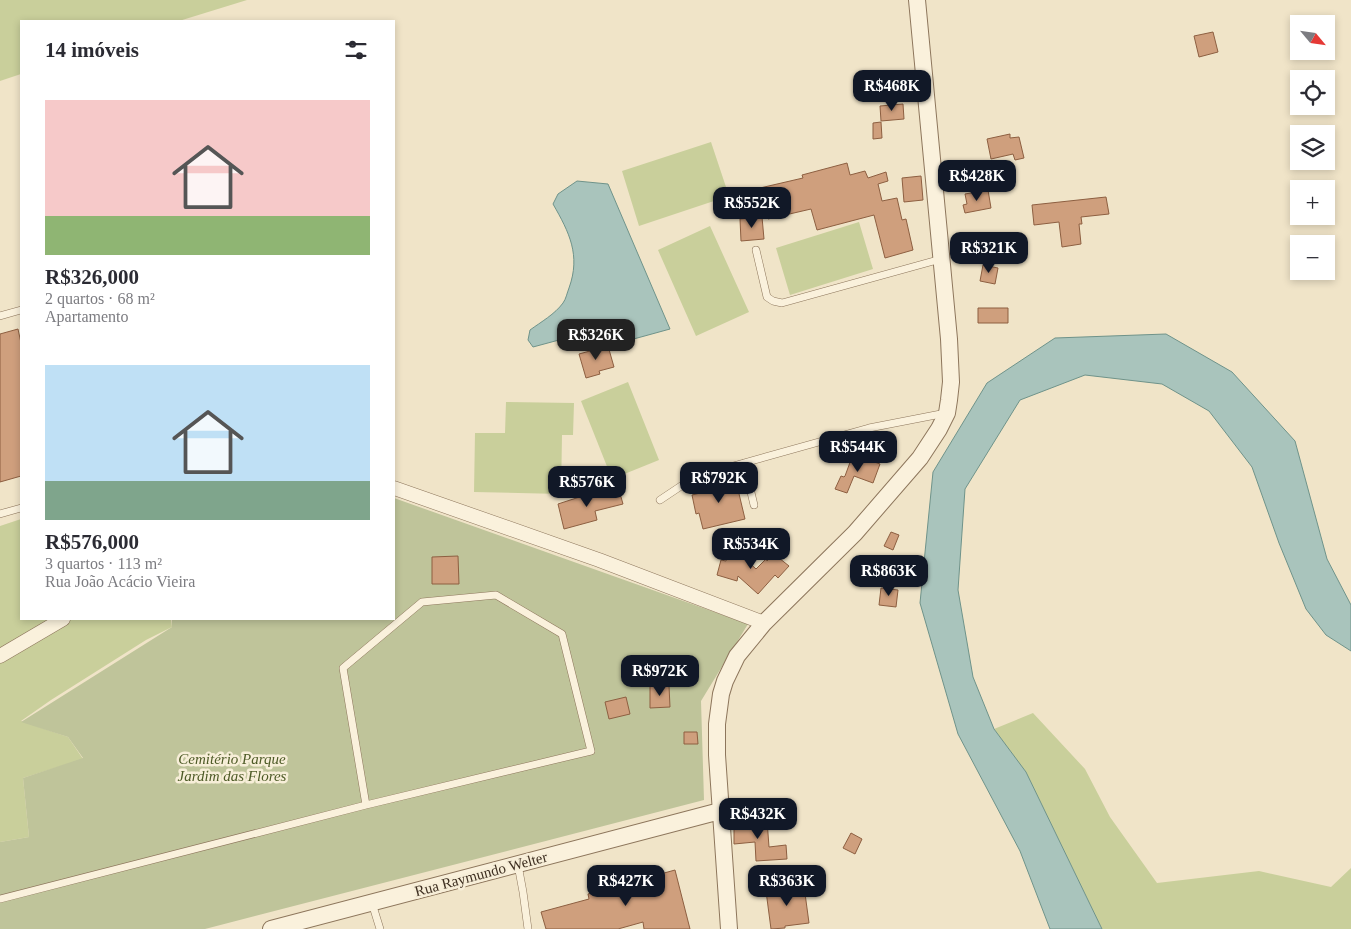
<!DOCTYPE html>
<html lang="pt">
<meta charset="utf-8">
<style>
body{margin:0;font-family:"Times New Roman",serif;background:#f2f2f3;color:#2b2b33;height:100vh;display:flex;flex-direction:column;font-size:19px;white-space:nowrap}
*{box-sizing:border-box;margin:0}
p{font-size:16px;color:#7c7c81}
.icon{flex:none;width:28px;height:28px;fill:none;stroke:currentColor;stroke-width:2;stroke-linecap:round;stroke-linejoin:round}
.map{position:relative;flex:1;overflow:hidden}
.sheet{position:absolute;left:20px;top:20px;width:375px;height:600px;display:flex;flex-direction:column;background:#fff;border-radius:0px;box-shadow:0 2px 8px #0003}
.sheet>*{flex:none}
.needle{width:32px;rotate:119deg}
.controls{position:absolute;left:1290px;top:15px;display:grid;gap:10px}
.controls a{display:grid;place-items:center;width:45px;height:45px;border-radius:0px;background:#fff;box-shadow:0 2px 8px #0003;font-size:25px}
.price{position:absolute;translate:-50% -42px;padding:0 11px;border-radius:10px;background:#111827;color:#fff;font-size:16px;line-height:32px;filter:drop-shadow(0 1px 2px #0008)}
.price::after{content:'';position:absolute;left:50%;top:30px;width:15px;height:11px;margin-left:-8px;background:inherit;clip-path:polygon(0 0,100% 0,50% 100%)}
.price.current{background:#222;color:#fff}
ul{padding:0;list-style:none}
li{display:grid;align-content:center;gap:10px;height:265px;padding:0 25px}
li span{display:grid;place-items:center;height:155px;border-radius:0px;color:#555}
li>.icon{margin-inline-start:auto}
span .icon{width:90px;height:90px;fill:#fffc;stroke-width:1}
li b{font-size:21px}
h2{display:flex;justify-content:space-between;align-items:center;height:60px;padding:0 25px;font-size:21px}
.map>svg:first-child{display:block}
.green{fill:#c9cf9b}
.cemetery{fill:#bfc49a}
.water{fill:#a9c4bc;stroke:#6f938a}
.building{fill:#cf9f7d;stroke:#8d5f41}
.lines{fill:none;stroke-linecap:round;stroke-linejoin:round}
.service-casing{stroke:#8d765c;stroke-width:8}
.minor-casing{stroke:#8d765c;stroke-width:15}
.tertiary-casing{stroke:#8d765c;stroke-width:18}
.service{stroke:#faf1dc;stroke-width:7}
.minor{stroke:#faf1dc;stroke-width:14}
.tertiary{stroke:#faf1dc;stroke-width:16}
.labels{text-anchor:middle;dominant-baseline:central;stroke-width:5;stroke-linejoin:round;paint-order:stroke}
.park-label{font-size:15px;font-style:italic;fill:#4d5a26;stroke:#f7eed8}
.street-label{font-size:15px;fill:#3d2e20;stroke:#f7eed8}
</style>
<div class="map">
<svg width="1351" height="929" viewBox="0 0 1351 929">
<rect width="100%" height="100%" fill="#f0e4c8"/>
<path class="green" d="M0,0H247L179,21H21V74L0,81Z
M711,142L729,196L639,226L622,171Z
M859,222L873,269L790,295L776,248Z
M710,226L749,312L696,336L658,250Z
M628,382L659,460L612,479L581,401Z
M506,402L574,403L573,435H562L561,494L474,492L475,433H505Z
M21,519V619H171L172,627L146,640L51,700L21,721L68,737L83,759L23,778L29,837L0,842V526Z
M1033,713L1085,769L1110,817L1157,883L1259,871L1331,887L1351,868V929H1102L1026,773L994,729Z"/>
<path class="cemetery" d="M394,498L748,624L701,701L704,800L205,929H0V842L29,837L23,778L83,758L68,737L21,722L172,627V619H394Z"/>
<path class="water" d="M577,181L608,184L670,329L630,340L622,326L596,330L533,347L528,340L530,330C541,322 555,314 563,303C566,299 567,293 569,288C581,255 569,232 553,204L558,194Z
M1166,334L1232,372L1295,441L1327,559L1351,605V651L1326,635L1306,609L1279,543L1252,467L1209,411L1162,384L1085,375L1020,400L965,489L958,590L973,677L994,729L1026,772L1102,929H1050L1020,851L958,734L920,603L933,472L987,383L1055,338Z"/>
<path class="building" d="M1213,32L1218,52L1199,57L1194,36Z
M903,104L904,119L881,121L880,106Z
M881,122L882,138L873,139V123Z
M1010,134V138L1019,137L1024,158L1015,160L1013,154L991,159L987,139Z
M847,163L850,175L865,171L868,178L886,172L888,181L878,184L882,201L897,198L902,220L906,219L913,250L885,258L874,215L817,230L811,209L768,219L760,188L803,178L802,175Z
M921,176L923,200L904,202L902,178Z
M988,190L991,208L965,213L963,205L967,204L965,194Z
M1106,197L1109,214L1081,217L1082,224H1079L1081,244L1062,247L1059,222L1034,225L1032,205Z
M762,217L764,239L741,241L740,219Z
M983,265L998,268L995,284L980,281Z
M978,308H1008V323H978Z
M18,329L21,343V476L0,482V334Z
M608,346L614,367L599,371L600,374L586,378L579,354Z
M852,457L859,460L861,457L880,464L873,483L854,476L847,493L835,489L841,476L844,477L845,476Z
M735,477L745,519L703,529L699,513L696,514L692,495L712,490L711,483Z
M619,490L623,504L595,511L597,520L564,529L558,504L598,491L599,496Z
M891,532L899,535L893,550L884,546Z
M729,550L743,553L742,555H744V558L756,569L766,559L767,561L774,554L789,566L778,578L775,575L758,594L738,576L737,581L717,575L721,560L726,561Z
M458,556L459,584H432V557Z
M881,588L898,590L896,607L879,605Z
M650,686H669L670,707L650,708Z
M626,697L630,714L609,719L605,702Z
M684,732H697L698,744H684Z
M756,820V821L767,820L769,847L786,845L787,859L756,861L755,842L734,844V822Z
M851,833L862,839L855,854L843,848Z
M675,870L690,929H644L643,922L618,929H546L541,912L589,899L588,894Z
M804,886L809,923L785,926V928L771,929L766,891Z"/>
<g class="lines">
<defs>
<path id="service" d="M756,250L767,297L773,301L782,303L941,259
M0,316L21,310
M744,463L754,505
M660,500L687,482L719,470L869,428L946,413
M0,514L21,508
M518,865L523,892L528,929
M0,899L366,805L591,751L562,634L496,595L422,602L343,668L366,805
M372,903L380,929"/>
<path id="minor" d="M394,488L599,560L764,623
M0,656L63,619"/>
<path id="tertiary" d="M271,929L720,811
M729,929L717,755V724L721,694L725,681L737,656L764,623L855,533L920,458L939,429L947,413L949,400L951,382L949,339L917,0"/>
</defs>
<use href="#service" class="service-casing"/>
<use href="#minor" class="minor-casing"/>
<use href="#tertiary" class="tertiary-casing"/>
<use href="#service" class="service"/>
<use href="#minor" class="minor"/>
<use href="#tertiary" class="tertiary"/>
</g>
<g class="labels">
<g class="park-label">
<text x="232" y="759">Cemitério Parque<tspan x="232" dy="17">Jardim das Flores</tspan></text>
</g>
<g class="street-label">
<text transform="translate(481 874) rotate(-15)">Rua Raymundo Welter</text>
</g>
</g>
</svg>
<div class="controls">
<a><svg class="needle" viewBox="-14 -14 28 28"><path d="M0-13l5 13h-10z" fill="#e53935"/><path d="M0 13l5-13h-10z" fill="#7c7c81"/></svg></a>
<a><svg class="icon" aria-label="locate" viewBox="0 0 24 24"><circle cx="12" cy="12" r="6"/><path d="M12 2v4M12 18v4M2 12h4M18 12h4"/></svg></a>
<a><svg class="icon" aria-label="layers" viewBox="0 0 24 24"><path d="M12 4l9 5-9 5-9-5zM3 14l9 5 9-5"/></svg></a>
<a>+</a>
<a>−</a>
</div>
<b class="price" style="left:892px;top:112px">R$468K</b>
<b class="price" style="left:977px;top:202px">R$428K</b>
<b class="price" style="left:752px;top:229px">R$552K</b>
<b class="price" style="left:989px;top:274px">R$321K</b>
<b class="price current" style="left:596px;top:361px">R$326K</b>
<b class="price" style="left:858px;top:473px">R$544K</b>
<b class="price" style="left:719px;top:504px">R$792K</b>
<b class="price" style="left:587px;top:508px">R$576K</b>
<b class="price" style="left:751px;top:570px">R$534K</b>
<b class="price" style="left:889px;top:597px">R$863K</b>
<b class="price" style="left:660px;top:697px">R$972K</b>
<b class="price" style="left:758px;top:840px">R$432K</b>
<b class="price" style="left:626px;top:907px">R$427K</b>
<b class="price" style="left:787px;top:907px">R$363K</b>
<section class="sheet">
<h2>14 imóveis<svg class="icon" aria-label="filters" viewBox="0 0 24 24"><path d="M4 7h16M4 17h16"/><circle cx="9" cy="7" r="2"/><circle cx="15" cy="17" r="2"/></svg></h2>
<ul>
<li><span style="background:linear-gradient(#f6c9c9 75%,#8fb573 0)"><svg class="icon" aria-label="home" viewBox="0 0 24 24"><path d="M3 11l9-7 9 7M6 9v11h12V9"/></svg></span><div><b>R$326,000</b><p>2 quartos · 68 m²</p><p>Apartamento</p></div></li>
<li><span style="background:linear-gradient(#bfe0f5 75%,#7fa58c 0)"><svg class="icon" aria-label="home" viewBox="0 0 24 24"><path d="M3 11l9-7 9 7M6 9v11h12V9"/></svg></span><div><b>R$576,000</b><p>3 quartos · 113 m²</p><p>Rua João Acácio Vieira</p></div></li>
</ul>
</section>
</div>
